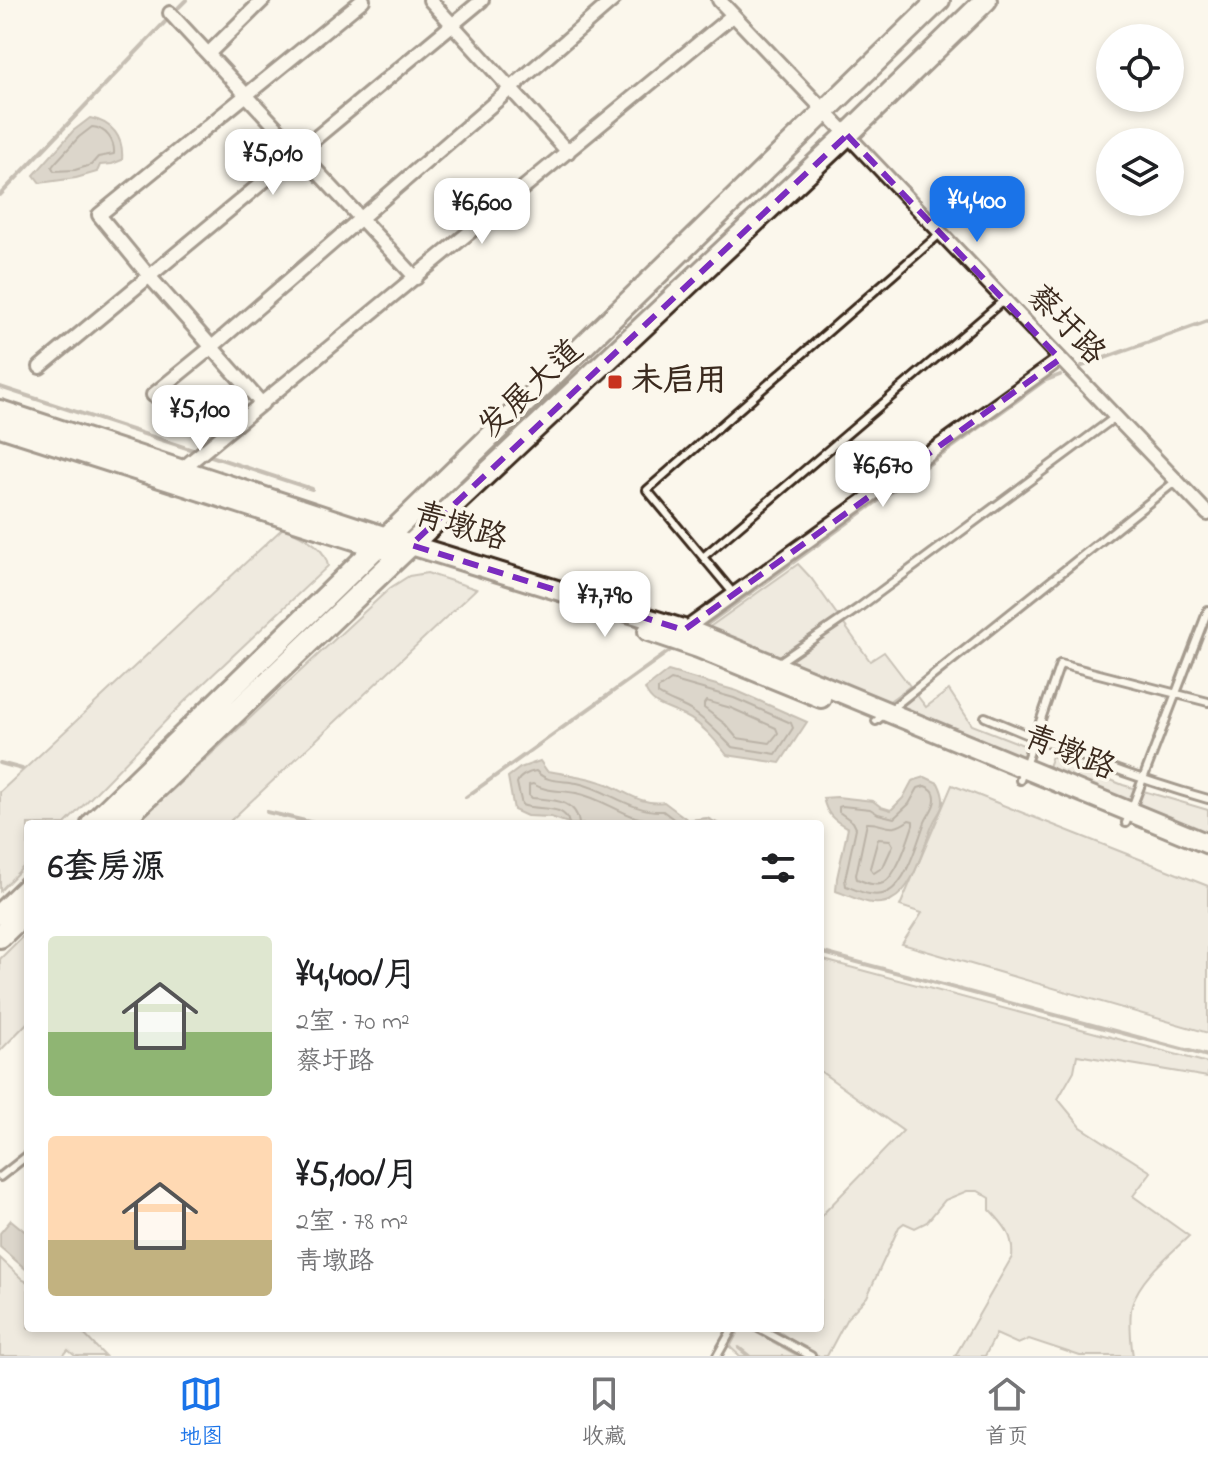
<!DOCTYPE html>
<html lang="zh">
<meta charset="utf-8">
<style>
body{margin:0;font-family:"Indie Flower","LXGW WenKai TC",sans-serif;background:#f6f6f6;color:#202124;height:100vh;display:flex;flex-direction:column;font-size:30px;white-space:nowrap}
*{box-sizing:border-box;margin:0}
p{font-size:26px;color:#757577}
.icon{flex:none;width:44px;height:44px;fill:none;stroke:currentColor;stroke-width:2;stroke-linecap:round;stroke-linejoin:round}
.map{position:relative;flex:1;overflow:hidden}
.panel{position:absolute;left:24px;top:820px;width:800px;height:512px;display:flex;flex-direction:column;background:#fff;border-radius:8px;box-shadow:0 4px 12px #0003}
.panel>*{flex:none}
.controls{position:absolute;left:1096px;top:24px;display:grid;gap:16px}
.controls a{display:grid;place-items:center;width:88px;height:88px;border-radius:50%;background:#fff;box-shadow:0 4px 12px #0003;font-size:40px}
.price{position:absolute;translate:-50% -68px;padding:0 18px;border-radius:16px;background:#fff;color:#222;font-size:26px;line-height:52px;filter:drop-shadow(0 2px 4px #0008)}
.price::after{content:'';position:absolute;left:50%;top:48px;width:24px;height:18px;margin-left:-12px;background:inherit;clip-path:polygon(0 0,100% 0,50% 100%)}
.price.current{background:#1a73e8;color:#fff}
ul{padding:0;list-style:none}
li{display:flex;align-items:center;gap:24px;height:200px;padding:0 24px}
li span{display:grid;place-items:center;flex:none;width:224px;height:160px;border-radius:8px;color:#555}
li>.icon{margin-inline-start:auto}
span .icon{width:96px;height:96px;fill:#fffc;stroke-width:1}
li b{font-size:34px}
h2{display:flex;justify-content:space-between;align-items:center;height:96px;padding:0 24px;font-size:34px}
.menu{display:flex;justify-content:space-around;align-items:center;height:112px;border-top:2px solid #e0e0e0;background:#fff;font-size:22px;color:#757577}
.menu a{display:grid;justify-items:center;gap:4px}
.menu .current{color:#1a73e8}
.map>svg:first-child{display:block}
.green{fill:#dfd9ce;stroke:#8d8276;stroke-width:2}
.water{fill:#b6aea2;stroke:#85796d;stroke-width:2}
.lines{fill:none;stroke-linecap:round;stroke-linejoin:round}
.shore{stroke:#6c5f53;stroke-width:2}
.stream{stroke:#85796d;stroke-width:4}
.lane-casing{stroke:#3b2a1e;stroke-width:12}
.street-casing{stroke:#3b2a1e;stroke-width:18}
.secondary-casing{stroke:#3b2a1e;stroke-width:24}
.primary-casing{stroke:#3b2a1e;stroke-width:26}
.lane{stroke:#fbf7ec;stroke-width:6}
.street{stroke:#fbf7ec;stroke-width:12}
.secondary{stroke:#fbf7ec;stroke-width:18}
.primary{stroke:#fbf7ec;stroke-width:20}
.marked{fill:none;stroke:#7b2cbf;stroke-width:6;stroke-dasharray:16 10;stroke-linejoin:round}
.poi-dot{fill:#c8321e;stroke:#fbf7ec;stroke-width:3}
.labels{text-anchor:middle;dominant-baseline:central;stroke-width:7;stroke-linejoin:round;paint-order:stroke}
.street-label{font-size:32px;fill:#3b2a1e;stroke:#fbf7ec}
.poi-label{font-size:32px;font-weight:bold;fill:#3b2a1e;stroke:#fbf7ec;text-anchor:start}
</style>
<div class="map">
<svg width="1208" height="1356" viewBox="0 0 1208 1356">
<rect width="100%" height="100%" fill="#fbf7ec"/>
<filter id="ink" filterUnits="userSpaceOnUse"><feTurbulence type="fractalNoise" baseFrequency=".0125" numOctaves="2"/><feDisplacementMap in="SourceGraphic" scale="16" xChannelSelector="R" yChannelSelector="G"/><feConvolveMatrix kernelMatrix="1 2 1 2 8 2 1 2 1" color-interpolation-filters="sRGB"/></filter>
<g filter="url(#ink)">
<path class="green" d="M284,527C302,537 324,544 328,566L185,701L65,824H28V862L0,891V792Z
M798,564L811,578L870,661L884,652L910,686L884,705L704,631Z
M427,573L476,589L227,824H136L390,588L409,576Z
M949,690L972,725L1026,746L1021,761L895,709L916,694L926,707Z
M1052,756L1123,785L1208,810V835L1046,772Z
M952,785L1208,886V1033L902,944L922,913L900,906Z
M28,931V1022L0,1051V959Z
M820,959L1208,1063V1077L1077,1055L1074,1071L1058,1099L1081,1127L1151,1172L1133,1196L1189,1236C1170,1254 1139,1279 1132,1305C1129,1316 1131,1344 1133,1356H1080L1029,1339L1018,1344L996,1334L985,1356H955L1012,1257C1014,1235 1004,1225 990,1210V1198L978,1191H967L945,1200L927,1222L915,1228L904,1223L899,1227L867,1297L847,1318L827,1356H817L773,1328H820V1217L903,1131L820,1071Z
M0,1258L23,1280L28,1282V1328H78L105,1356H75L68,1350L63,1356H0Z
M740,1328H748L798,1356H740L730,1347Z"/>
<path class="water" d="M90,118C112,122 124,137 122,160L112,164L100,165L97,172L76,178L40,183L34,175L73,131Z
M668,671L737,691L807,722L780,763L727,755C715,740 702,724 685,716C669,708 652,707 645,689Z
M540,761L547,771C566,774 585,776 604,783C624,790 641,806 664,802L688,820L707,818L719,824H571L551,817L527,816L514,810L508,777L520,768Z
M925,777L938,783C942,791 945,799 942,807C940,813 935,818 933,824C923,846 915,889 891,900C873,909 853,897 836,891L837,878L848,828C833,820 827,815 823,798L837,797L873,801L881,807L891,810L903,798L912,781Z
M11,1220L28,1234V1271L0,1247V1233Z"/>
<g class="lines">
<path class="shore" d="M92,127C106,128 115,141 114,154L98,157L91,165L75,170L54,171L52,167L55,163L79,137Z
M671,680L734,698L791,723L793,728L776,754L732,747C719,734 708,722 693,712C682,704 669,702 658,694V689Z
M706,701L731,708L776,728L778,733L770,743L737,738L725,724L704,708V704Z
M925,786C932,789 935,791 935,799C935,808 928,814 925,822C917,842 908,881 888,892C874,899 859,891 846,886L845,879L856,828L853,822L839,812V807L842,806L870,809L878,814L894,818L909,804L918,788Z
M909,820L913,821V825C908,840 897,876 883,883C874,887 865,882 857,879L856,875L867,823C885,822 889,835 909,820Z
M569,824C566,803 537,811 522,805L517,783C519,776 529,772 536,771C547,783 562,780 577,783C607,789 632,813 663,811L680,824
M579,824C577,799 551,800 532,798L529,795V785L533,784C546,792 561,790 576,793C597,797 615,810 635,817C645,820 657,819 665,824
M878,839L890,840L893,845L883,867L874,873L870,868Z"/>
<path class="stream" d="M179,7L186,0
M0,195L165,22
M1082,366L1208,321
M0,387L312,489
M702,628L1044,381L1060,375
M0,763L22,769
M466,797L675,647
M267,812L318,824
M820,952L1208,1056
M739,1348L749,1356"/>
<defs>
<path id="lane" d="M703,557L1004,300
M733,593L647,490L941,233
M778,663L857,609L1114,418
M985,717C1058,748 1132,778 1208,799
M876,721L1176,481
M1020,780L1060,664L1208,702
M1126,823L1208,610
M0,1177L28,1155
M759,1328L811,1356
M717,1356L733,1328"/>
<path id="street" d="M430,0L568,152
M719,0L1208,514
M170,13L416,278
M208,54L263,0
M40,367L482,0
M153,395L212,347L613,0
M262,404L149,276L99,215L363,0
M182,469L733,15
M684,630L1060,359"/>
<path id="secondary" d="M0,410L411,545L696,633L1208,844
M0,427L386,550
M648,631L698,648L821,698"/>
<path id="primary" d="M92,824L939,0
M119,824L401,554L847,135L986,0
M0,914L28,887
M0,937L28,910"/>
</defs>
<use href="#lane" class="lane-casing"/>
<use href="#street" class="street-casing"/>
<use href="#secondary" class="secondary-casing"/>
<use href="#primary" class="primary-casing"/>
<use href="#lane" class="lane"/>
<use href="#street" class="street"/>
<use href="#secondary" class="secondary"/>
<use href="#primary" class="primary"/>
</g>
</g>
<path d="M0 0H1208V1356H0ZM847,135L1060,359L684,630L411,545Z" fill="#fbf7ec" fill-opacity=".55" fill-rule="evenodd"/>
<path class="marked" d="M847,135L1060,359L684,630L411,545Z"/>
<rect class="poi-dot" x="607" y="374" width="16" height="16" rx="4"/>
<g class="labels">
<g class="street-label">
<text transform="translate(1065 326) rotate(46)">蔡圩路</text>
<text transform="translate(532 390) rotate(-43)">发展大道</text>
<text transform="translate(460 528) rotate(17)">青墩路</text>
<text transform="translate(1069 754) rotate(22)">青墩路</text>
</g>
<g class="poi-label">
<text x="631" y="382">未启用</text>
</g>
</g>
</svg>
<div class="controls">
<a><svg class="icon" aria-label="locate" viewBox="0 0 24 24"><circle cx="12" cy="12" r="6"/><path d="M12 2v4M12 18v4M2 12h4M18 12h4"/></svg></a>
<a><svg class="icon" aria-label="layers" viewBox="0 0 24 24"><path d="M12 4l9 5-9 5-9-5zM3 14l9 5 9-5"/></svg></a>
</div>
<b class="price" style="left:273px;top:197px">¥5,010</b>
<b class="price current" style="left:977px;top:244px">¥4,400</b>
<b class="price" style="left:482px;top:246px">¥6,600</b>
<b class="price" style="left:200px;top:453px">¥5,100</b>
<b class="price" style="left:883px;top:509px">¥6,670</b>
<b class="price" style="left:605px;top:639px">¥7,790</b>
<section class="panel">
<h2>6套房源<svg class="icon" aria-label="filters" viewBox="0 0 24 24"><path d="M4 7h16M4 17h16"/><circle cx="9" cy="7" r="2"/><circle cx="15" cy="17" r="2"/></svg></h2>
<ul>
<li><span style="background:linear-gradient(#dfe7d0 60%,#8fb573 0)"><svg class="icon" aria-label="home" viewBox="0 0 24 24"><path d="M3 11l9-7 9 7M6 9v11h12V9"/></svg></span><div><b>¥4,400/月</b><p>2室 · 70 m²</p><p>蔡圩路</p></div></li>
<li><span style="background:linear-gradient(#ffd9b3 65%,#c2b280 0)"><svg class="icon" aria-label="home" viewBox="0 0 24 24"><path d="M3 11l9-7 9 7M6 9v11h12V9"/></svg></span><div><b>¥5,100/月</b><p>2室 · 78 m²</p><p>青墩路</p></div></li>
</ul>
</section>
</div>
<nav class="menu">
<a class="current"><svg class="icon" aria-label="map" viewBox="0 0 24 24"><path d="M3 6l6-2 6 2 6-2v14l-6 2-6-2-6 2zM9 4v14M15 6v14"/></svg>地图</a>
<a><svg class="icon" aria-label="saved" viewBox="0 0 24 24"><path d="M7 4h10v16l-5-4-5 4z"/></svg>收藏</a>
<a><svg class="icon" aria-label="home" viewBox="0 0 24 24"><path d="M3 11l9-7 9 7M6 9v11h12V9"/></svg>首页</a>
</nav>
